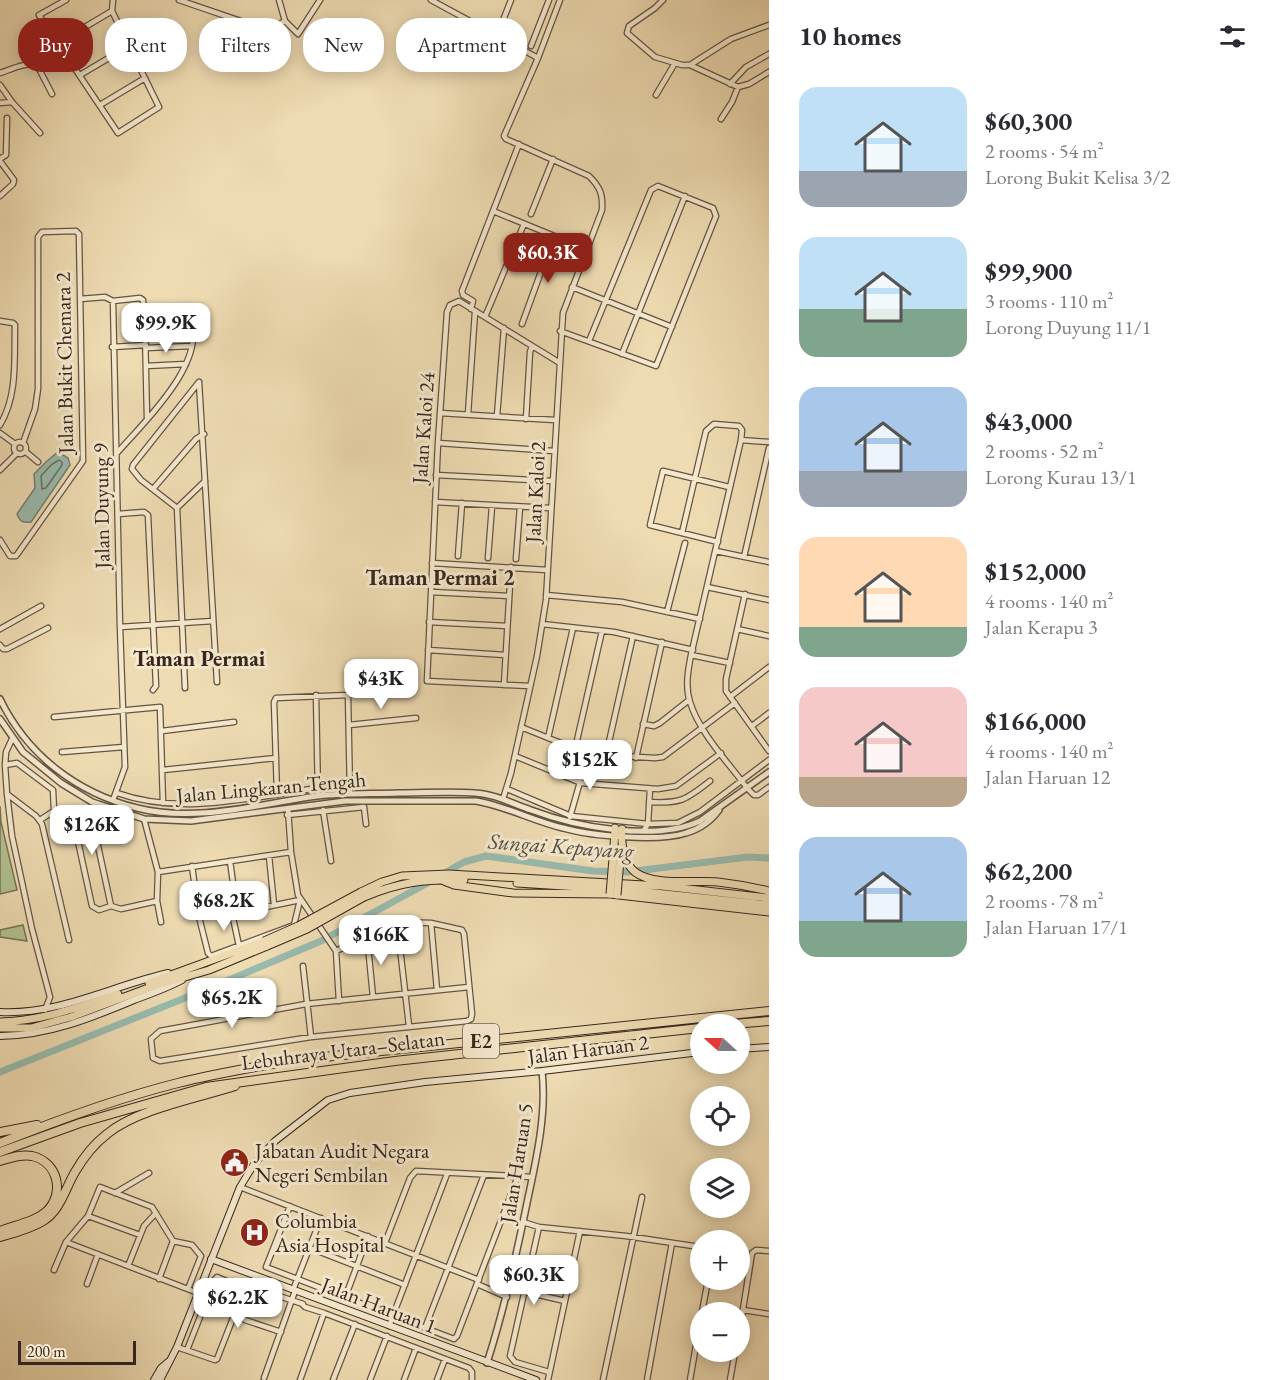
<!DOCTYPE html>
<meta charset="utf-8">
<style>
body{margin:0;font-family:"EB Garamond",serif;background:#f7f7f7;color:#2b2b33;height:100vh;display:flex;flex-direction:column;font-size:22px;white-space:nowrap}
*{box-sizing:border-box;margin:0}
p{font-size:20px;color:#7c7c81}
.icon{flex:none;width:33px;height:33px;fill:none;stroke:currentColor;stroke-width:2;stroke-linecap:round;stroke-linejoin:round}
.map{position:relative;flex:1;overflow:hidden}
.drawer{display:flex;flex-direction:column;background:#fff;width:510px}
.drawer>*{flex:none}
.top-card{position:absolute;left:18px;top:18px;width:570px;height:54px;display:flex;gap:12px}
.needle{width:39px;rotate:291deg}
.fabs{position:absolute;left:690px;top:1014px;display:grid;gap:12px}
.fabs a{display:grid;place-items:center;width:60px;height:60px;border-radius:50%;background:#fff;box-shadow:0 3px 15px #0003;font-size:30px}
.scale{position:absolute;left:18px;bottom:15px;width:118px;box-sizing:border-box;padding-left:6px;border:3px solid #37271e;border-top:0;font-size:16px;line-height:21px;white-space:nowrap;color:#37271e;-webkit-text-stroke:4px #f4e8cd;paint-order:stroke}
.price{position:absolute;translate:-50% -51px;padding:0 14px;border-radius:12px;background:#fff;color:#222;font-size:20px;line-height:39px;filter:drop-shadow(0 2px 3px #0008)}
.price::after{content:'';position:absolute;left:50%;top:36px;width:18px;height:14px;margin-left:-9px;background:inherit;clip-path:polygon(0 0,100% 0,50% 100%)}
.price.active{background:#8f2418;color:#fff}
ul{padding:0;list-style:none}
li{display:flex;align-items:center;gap:18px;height:150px;padding:0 30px}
li span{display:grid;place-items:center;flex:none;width:168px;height:120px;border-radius:18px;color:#555}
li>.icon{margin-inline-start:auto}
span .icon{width:72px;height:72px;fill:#fffc;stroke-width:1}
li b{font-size:26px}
h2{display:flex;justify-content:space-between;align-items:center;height:72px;padding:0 30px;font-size:26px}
.tag{padding:0 21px;border-radius:24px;background:#fff;box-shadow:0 3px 15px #0003;font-size:21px;line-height:54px}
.tag.active{background:#8f2418;color:#fff}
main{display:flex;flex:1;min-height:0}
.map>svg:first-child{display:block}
.green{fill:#b3c190;stroke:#757457;stroke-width:1.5}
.water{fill:#99bbae;stroke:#728074;stroke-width:1.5}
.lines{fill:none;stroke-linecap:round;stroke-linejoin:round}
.shore{stroke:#687166;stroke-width:1.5}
.river{stroke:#99bbae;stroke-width:7}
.minor-casing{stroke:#655443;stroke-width:7}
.tertiary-casing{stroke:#655443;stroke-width:8}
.secondary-casing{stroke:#37271e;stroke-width:8}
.primary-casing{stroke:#37271e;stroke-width:9}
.motorway-casing{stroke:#37271e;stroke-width:10}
.minor{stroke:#f4e8cd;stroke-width:4.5}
.tertiary{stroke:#f4e8cd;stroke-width:5}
.secondary{stroke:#f4e8cd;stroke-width:6}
.primary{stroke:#eedbb2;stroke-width:7}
.motorway{stroke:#eedbb2;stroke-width:8}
.primary-bridge-casing{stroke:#37271e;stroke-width:9;stroke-linecap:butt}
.primary-bridge{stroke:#eedbb2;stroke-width:7}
.labels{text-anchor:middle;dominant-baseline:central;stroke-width:6;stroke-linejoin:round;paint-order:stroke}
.shield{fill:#f4e8cd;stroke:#706152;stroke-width:1.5}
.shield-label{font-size:20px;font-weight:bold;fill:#37271e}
.street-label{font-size:21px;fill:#37271e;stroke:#f4e8cd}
.poi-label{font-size:21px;fill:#37271e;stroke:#f4e8cd;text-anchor:start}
.neighbourhood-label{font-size:22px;font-weight:bold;fill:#37271e;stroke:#f4e8cd}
.water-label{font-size:22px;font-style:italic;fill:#504c42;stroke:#f4e8cd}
</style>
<main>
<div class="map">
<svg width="769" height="1380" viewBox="0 0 769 1380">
<rect width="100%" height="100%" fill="#eedbb2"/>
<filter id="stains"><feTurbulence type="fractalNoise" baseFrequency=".00333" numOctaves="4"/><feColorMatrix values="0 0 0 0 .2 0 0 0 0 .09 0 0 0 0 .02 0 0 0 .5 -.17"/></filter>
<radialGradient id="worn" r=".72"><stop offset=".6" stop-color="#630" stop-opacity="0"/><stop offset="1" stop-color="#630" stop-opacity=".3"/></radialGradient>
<path class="green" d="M0,806L1,822L17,890L0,894Z
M23,925L27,941L0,937V930Z"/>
<path class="water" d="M58,452L68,458L70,465L31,522C23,523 20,522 17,514L35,488L34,474L47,461Z"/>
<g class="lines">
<path class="shore" d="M59,460L62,462V465L46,488L42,489L41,476L51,465Z"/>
<path class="river" d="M443,874L464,862L486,856L593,871L627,872L748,857L769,858
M0,1072L210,988L321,941L433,880"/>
<defs>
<path id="minor" d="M66,0L39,15L118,133L159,107L112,11L113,0
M179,0L264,29H271L285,21
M279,0L285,21L298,34L320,0
M431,0L538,58
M663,0L655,8L629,26L627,33L655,57L682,65H690L731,39L769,25
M498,33L511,0
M58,43L112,11
M531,46L549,0
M690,65L738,87L749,84L769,72
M0,73C12,69 26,62 37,65L52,94
M80,75L129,46
M730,84L746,67L769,54
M0,85L12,102L40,133
M656,95L675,63
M0,103L12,102
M100,105L145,78
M721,119L732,102L738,87
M0,159L6,155L7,118
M0,161L14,180L13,184L0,196
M493,211L586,249
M531,214L553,159
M572,287L672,327
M80,299L105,297L113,301L140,298L143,300L145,331L147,418
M113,301L120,627L125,767L113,800
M471,309L473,301L463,295L462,291L519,144
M485,317L524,224
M0,321L13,323L15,325C14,359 18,395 0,425
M522,324L554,236
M560,331L656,366L716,216L713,208L658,186L651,190L589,341
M112,347L146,345
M146,348L191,346
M622,354L685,196
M146,366L186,364
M199,382L217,682
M440,413L555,420
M468,414L475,312
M497,416L504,328
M526,419L530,352L532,346
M0,433L15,444
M741,440L769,442
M14 448a6 6 0 1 1 12 0a6 6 0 1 1-12 0Z
M438,443L554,451
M26,452L38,462
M117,453C143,423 213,358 188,314L144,316
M0,470L16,454
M436,475L552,481
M153,489L196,439L204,434
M435,502L550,508
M177,508L141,480L132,469L133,465L199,382
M118,514L144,512L148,515L156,686L153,690
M682,533L706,431L714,424L739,426L742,430L741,440L691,655C688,670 685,687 690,702C700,734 728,762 747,788L754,795H758L769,787
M0,540L10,556H16L83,461L79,234L76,231L42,232L38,237V389L35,409L23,443
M718,542L650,525L663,471L729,487
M716,551L769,562
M458,556L462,503
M744,557L769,448
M488,558L492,506
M516,559L520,507
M432,563L547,570
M707,587L769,600
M431,592L509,596
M745,594L726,679V691L769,751
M546,595L622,602L700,619
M667,612L685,543
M429,622L507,626
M542,624L614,632L693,650
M120,627L213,621
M0,629L41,606
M737,629L769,636
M0,645L3,649H7L48,628
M428,650L505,655
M691,655L730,663
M504,685L511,567
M530,686L427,681L438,443L447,312L450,305L459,301L560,363
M185,688L177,508L205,481
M316,695L318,796
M348,695L350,794
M730,697L769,667
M54,717L160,707L163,803
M643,724L654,726L660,723L689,700
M349,725L416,718
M752,726L769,713
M521,727L588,754L655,758L663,757L735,703
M162,731L234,722
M548,738L573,628
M12,739L6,752L5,765L7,794L12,836L32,929L50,997L45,1010
M575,749L602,631
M62,752L124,747
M606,755L633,636
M515,756L581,783L658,789L676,786L721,753
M636,758L662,642
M5,765L17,763L53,790L54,811L40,820
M163,770L276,758
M507,789L571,816L648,824L678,823L700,812L769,760
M117,793C182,816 252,797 318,788
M277,793L274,702L276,698L348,695L412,688
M7,794L36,816L42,824L69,940
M503,799L511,773L537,656L546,600L563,313L602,210C603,194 600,187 589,176L506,139L504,136L538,58L560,0
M649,802C680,804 686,800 710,781
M71,809L92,906L99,910L111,906
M90,809L111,906L121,909L157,901
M288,809L291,852L298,895L336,951L339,1001
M323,810L331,861
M287,815L364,807L366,824
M570,817L588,754
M144,819L158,872L157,901L161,922
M644,830L648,824L650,789
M269,856L274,905
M230,861L237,912
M192,866L199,917L208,953L211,956L294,925L300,900L256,909L199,917
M158,872L291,852
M232,913L239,946
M397,922L409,1026
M431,923L437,990
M367,936L373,997
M336,951L397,922L431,923L462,930L464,934L472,1014L471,1019L467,1021L311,1037L160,1061L153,1058L151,1039L160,1031L306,1004L469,987
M303,966L311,1037
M270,989L273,1010
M240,1187L479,1280
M115,1193L149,1173
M290,1206L266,1267L454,1339L457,1336L518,1176
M88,1216L140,1235
M523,1222L539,1227L626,1236L700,1247
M539,1227L510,1356L515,1362L549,1372
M173,1241L192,1245L201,1256L188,1289
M66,1242L198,1293
M385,1243L410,1178L416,1171L532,1177
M310,1248L405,1285
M128,1266L144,1226L156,1213
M54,1270L66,1242L88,1216L100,1187L152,1207L173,1241L159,1279
M87,1284L98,1254
M477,1284L507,1297
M509,1288L565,1301
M293,1290L321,1218
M345,1298L368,1236
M302,1304L305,1307L324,1313L469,1368L472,1372V1380
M743,1310L769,1314
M702,1312L708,1280
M389,1326L447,1174
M425,1328L484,1175
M740,1328L752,1253L756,1250L769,1251
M281,1332L245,1320L243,1317L239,1287L246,1285L303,1304
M177,1347L215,1360L217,1359L233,1318L229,1282L217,1277L215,1279L187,1350
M264,1378L295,1291
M300,1380L324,1313
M333,1380L355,1324
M370,1380L387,1336
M404,1380L416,1348
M437,1380L445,1359
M548,1380L580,1231
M603,1380L642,1197
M647,1380L672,1243
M690,1380L700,1322
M730,1380L735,1352"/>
<path id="tertiary" d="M0,699C27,755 77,793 137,808C195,823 259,804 317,796C344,793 371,794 398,793C424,793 450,791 475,793C495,794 513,804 531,810C576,827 655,842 700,821L769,772
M0,719L23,752L61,783L92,802L144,819L191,821L345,801H476C506,806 533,821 563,828C591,836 659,842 686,833C700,829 711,821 719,810
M487,1363C504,1310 516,1257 527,1203C536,1160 547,1115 542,1071"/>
<path id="secondary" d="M0,1012C58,1015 112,986 168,973
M0,1036C47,1036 91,1018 134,1000C150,994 167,988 182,980
M740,1049L769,1047
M211,1259L536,1380
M154,1380L161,1368L168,1362
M160,1380L177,1347L240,1187L254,1164L275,1141L328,1100L350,1093L425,1082L542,1071L700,1052"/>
<path id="primary" d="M622,829C621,844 622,861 635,872C652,886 697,880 718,882C735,884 752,887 769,891
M614,847L615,828
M444,881L454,885L513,893L610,894L769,912
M517,883L627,890L769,905
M361,892L382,882L402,876L449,874L662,886L769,898
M364,897C399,882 425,879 464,880
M149,983L264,941
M0,1022C42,1021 79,1007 118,994
M0,1028H31L71,1017L151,987L209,970L267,946"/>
<path id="motorway" d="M732,1024L769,1021
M0,1132L37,1125
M0,1143C58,1120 118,1098 178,1083C217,1073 256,1067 295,1060L769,1011
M0,1152L80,1123L206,1087L395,1061L700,1028
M0,1161C10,1158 21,1154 32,1156C58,1162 65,1193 47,1211C35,1222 15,1225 0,1231
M0,1237C14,1233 30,1229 43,1221C60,1211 65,1189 75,1172C83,1158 94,1144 107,1134C137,1109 198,1098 235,1086"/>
</defs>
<use href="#minor" class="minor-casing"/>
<use href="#tertiary" class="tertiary-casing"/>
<use href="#secondary" class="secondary-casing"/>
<use href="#primary" class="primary-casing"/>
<use href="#motorway" class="motorway-casing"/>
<use href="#minor" class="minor"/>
<use href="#tertiary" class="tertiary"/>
<use href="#secondary" class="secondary"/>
<use href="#primary" class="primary"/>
<use href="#motorway" class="motorway"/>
<defs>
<path id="primary-bridge" d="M610,894L614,847
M617,895L621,848
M264,941L298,926L361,892
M267,946L307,929L364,897"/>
</defs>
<use href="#primary-bridge" class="primary-bridge-casing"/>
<use href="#primary-bridge" class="primary-bridge"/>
</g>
<defs>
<symbol id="civic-disc" viewBox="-11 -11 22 22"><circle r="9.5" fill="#8f2418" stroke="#f4e8cd"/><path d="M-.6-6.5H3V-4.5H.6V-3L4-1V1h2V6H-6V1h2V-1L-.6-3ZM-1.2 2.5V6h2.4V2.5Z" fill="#fff"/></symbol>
<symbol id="hospital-disc" viewBox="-11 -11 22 22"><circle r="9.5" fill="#8f2418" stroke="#f4e8cd"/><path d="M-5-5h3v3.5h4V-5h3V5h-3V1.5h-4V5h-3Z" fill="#fff"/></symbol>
</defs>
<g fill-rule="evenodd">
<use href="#civic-disc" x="218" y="1146" width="33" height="33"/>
<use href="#hospital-disc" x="238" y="1216" width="33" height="33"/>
</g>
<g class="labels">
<rect class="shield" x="463" y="1024" width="36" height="34" rx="4.5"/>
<g class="shield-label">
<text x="481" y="1041">E2</text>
</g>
<g class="street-label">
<text transform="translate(64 363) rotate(-91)">Jalan Bukit Chemara 2</text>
<text transform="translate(423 428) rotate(-86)">Jalan Kaloi 24</text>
<text transform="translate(535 492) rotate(-87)">Jalan Kaloi 2</text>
<text transform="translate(101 506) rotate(-91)">Jalan Duyung 9</text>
<text transform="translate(271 787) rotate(-5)">Jalan Lingkaran Tengah</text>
<text transform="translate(588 1049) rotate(-7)">Jalan Haruan 2</text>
<text transform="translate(343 1050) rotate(-7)">Lebuhraya Utara–Selatan</text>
<text transform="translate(516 1163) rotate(-81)">Jalan Haruan 5</text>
<text transform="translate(379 1305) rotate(21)">Jalan Haruan 1</text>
</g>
<g class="poi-label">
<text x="255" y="1150">Jabatan Audit Negara<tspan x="255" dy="24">Negeri Sembilan</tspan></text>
<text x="275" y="1220">Columbia<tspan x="275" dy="24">Asia Hospital</tspan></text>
</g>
<g class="neighbourhood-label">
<text x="440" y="577">Taman Permai 2</text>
<text x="199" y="658">Taman Permai</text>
</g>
<g class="water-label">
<text transform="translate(561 846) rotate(4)">Sungai Kepayang</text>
</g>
</g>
<rect width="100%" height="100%" filter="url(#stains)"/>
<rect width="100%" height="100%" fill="url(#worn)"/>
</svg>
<div class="fabs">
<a><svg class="needle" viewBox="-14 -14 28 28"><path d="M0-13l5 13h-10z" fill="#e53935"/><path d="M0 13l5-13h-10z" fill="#7c7c81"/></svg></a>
<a><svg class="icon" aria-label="locate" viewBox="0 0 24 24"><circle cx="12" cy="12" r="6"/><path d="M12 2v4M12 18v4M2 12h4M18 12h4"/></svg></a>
<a><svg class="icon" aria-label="layers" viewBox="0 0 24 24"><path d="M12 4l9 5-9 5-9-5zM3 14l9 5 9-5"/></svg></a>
<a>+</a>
<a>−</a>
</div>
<div class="scale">200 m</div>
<b class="price active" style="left:548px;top:284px">$60.3K</b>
<b class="price" style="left:166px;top:354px">$99.9K</b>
<b class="price" style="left:381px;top:710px">$43K</b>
<b class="price" style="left:590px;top:791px">$152K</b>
<b class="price" style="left:92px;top:856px">$126K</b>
<b class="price" style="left:224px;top:932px">$68.2K</b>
<b class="price" style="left:381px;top:966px">$166K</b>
<b class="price" style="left:232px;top:1029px">$65.2K</b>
<b class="price" style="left:534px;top:1306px">$60.3K</b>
<b class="price" style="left:238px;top:1329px">$62.2K</b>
<div class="top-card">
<a class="tag active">Buy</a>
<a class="tag">Rent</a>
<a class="tag">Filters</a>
<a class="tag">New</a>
<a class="tag">Apartment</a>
</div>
</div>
<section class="drawer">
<h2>10 homes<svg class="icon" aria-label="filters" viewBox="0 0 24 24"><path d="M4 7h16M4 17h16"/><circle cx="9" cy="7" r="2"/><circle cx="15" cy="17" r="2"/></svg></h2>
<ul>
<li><span style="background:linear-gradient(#bfe0f5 70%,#9aa5b1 0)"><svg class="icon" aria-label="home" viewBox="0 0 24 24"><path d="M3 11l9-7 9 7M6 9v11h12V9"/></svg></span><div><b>$60,300</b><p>2 rooms · 54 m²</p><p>Lorong Bukit Kelisa 3/2</p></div></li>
<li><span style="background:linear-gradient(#bfe0f5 60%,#7fa58c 0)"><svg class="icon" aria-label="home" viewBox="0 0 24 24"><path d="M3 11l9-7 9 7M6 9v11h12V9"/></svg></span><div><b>$99,900</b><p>3 rooms · 110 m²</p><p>Lorong Duyung 11/1</p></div></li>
<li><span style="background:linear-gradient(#a9c7e8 70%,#9aa5b1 0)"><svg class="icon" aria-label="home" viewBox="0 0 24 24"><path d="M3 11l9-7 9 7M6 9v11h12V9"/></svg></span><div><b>$43,000</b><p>2 rooms · 52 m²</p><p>Lorong Kurau 13/1</p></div></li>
<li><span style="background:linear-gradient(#ffd9b3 75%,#7fa58c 0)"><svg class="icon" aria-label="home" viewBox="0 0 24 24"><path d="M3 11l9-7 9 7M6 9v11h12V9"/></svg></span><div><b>$152,000</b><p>4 rooms · 140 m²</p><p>Jalan Kerapu 3</p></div></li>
<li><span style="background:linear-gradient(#f6c9c9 75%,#b9a48a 0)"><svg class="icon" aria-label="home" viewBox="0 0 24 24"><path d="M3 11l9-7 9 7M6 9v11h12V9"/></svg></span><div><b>$166,000</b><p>4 rooms · 140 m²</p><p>Jalan Haruan 12</p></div></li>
<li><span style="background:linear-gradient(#a9c7e8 70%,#7fa58c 0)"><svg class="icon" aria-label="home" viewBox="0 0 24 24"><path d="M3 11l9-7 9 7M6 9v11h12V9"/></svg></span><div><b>$62,200</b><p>2 rooms · 78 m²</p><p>Jalan Haruan 17/1</p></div></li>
</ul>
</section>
</main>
